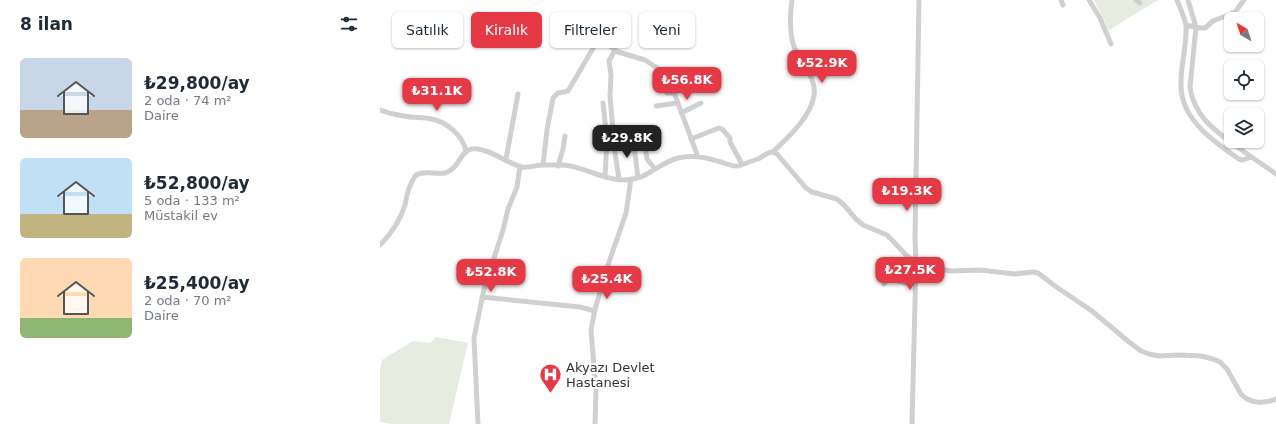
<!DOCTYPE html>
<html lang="tr">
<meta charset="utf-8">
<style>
body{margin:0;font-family:"DejaVu Sans",sans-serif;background:#f6f6f7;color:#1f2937;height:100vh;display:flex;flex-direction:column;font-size:15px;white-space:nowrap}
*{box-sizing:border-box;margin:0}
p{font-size:13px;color:#747a83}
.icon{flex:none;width:22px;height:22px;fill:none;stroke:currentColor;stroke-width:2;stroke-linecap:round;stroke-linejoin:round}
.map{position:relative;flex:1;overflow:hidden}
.drawer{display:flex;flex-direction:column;background:#fff;width:380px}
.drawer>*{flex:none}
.hud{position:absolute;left:12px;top:12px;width:380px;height:36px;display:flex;gap:8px}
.needle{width:26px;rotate:321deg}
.tools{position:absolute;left:844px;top:12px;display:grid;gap:8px}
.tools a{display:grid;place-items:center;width:40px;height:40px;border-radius:6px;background:#fff;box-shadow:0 1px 3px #0004;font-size:20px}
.price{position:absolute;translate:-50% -34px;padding:0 9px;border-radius:8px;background:#e63946;color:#fff;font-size:13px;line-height:26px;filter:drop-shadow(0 1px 2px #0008)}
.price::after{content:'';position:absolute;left:50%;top:24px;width:12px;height:9px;margin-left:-6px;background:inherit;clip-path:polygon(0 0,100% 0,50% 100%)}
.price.current{background:#222;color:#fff}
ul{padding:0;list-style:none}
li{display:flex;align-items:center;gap:12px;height:100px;padding:0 20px}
li span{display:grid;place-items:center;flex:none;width:112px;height:80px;border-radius:6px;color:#555}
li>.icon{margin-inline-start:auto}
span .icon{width:48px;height:48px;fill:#fffc;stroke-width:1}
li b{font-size:17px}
h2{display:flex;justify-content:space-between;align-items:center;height:48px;padding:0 20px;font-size:17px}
.chip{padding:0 14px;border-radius:6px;background:#fff;box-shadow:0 1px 3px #0004;font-size:14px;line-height:36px}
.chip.current{background:#e63946;color:#fff}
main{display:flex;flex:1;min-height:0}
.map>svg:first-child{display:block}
.green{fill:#e6ecdf}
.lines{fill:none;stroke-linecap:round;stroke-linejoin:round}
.minor{stroke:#d0d0d0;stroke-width:5}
.labels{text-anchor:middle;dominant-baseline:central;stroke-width:4;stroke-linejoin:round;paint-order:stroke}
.poi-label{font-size:13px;fill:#333;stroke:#fff;text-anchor:start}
</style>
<main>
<section class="drawer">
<h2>8 ilan<svg class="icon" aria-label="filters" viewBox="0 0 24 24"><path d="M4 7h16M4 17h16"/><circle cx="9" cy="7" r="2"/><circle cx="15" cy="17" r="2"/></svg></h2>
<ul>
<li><span style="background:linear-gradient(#c9d6e8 65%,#b9a48a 0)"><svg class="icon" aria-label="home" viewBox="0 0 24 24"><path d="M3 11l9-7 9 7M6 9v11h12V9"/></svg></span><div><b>₺29,800/ay</b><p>2 oda · 74 m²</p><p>Daire</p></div></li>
<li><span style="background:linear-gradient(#bfe0f5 70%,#c2b280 0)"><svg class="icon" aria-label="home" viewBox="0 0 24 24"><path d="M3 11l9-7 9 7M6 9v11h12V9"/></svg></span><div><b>₺52,800/ay</b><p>5 oda · 133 m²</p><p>Müstakil ev</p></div></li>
<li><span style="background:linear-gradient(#ffd9b3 75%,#8fb573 0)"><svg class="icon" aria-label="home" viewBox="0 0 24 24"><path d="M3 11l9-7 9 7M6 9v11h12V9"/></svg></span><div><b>₺25,400/ay</b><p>2 oda · 70 m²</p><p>Daire</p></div></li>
</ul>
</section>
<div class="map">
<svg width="896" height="424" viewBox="0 0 896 424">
<rect width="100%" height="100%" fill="#fff"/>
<path class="green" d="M714,0H778L729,30Z
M56,337L88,343L69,424H12L0,422V370L2,360L33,341L50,343Z"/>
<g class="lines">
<path class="minor" d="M681,0L683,5
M709,0L720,18L731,44
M756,0L760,3
M797,0C800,8 805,18 806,26C807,47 800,67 801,87C802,120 834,142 859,159L863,160L871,157
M808,0L816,27L810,87C814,119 840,134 863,151C874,159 885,166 896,174
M806,25L821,28H825L833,21L855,12L864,0
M235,50L229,61L231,75L230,96L235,153L239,179
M284,90L287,93H293
M223,103L227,140L225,177
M276,106L297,103
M0,110C8,113 16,115 24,116C33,118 43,117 52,119C67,122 83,136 86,151
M301,113L321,103
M253,137L258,178
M311,139L339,128L342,129L350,138V142L362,164
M264,140L267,159L275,169
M393,152C408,137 430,118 434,96C437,78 421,63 415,49C409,36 410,13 412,0
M126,159L138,94
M163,165L167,130L173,98L178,93L188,91L215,45L218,41L220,39L238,52L265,60L285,73L289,79L318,157
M178,166L183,149L185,136
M0,245C12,233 20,221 25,205C27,195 29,184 36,175C46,170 55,175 65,173C79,169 79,153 91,149C106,146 128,164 142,167C149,168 156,165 163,165C170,165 178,165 184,165C205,167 225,181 246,180C269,179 278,163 298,158C311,155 325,157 337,161C344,162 351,167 358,166C364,164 372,161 378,159C382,157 387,153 391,152C394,152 394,153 397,154L426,188L432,192L457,199L464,205L476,219L483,225L507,235L513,241L526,255L536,262
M536,266L572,271L600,270L635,274L653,272L658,273L675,286L712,311L749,342L761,351L769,354L779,356L799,355L821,356L833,359L840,362L847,369L861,394C870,404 884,404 896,399
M504,284L509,278L524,283L530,282L534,275
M102,297L200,307L215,311
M98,424L94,338L104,289L123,230L128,209L137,187L140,166
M215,424L216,390L211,330L215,309L229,262L246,213L251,179
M532,424L536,262L535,237L539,0"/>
</g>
<defs>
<symbol id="hospital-pin" viewBox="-11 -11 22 30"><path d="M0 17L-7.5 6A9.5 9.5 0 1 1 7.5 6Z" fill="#e63946" stroke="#fff"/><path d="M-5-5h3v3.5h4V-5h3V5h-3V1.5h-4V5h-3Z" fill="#fff"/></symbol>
</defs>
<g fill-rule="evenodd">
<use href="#hospital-pin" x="158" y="362" width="25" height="34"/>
</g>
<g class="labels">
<g class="poi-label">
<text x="186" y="367">Akyazı Devlet<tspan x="186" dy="15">Hastanesi</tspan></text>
</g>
</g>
</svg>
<div class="tools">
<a><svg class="needle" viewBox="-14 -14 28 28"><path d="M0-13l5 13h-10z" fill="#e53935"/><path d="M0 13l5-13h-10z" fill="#747a83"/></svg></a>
<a><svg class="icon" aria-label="locate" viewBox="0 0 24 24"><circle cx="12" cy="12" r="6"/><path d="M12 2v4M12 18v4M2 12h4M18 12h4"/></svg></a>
<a><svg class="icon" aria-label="layers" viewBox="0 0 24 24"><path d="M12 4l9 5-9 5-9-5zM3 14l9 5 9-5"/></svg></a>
</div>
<b class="price" style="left:442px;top:84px">₺52.9K</b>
<b class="price" style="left:307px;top:101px">₺56.8K</b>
<b class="price" style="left:57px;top:112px">₺31.1K</b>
<b class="price current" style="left:247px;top:159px">₺29.8K</b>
<b class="price" style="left:527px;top:212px">₺19.3K</b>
<b class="price" style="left:530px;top:291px">₺27.5K</b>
<b class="price" style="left:111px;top:293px">₺52.8K</b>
<b class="price" style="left:227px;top:300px">₺25.4K</b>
<div class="hud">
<a class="chip">Satılık</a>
<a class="chip current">Kiralık</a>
<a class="chip">Filtreler</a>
<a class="chip">Yeni</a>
</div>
</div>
</main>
